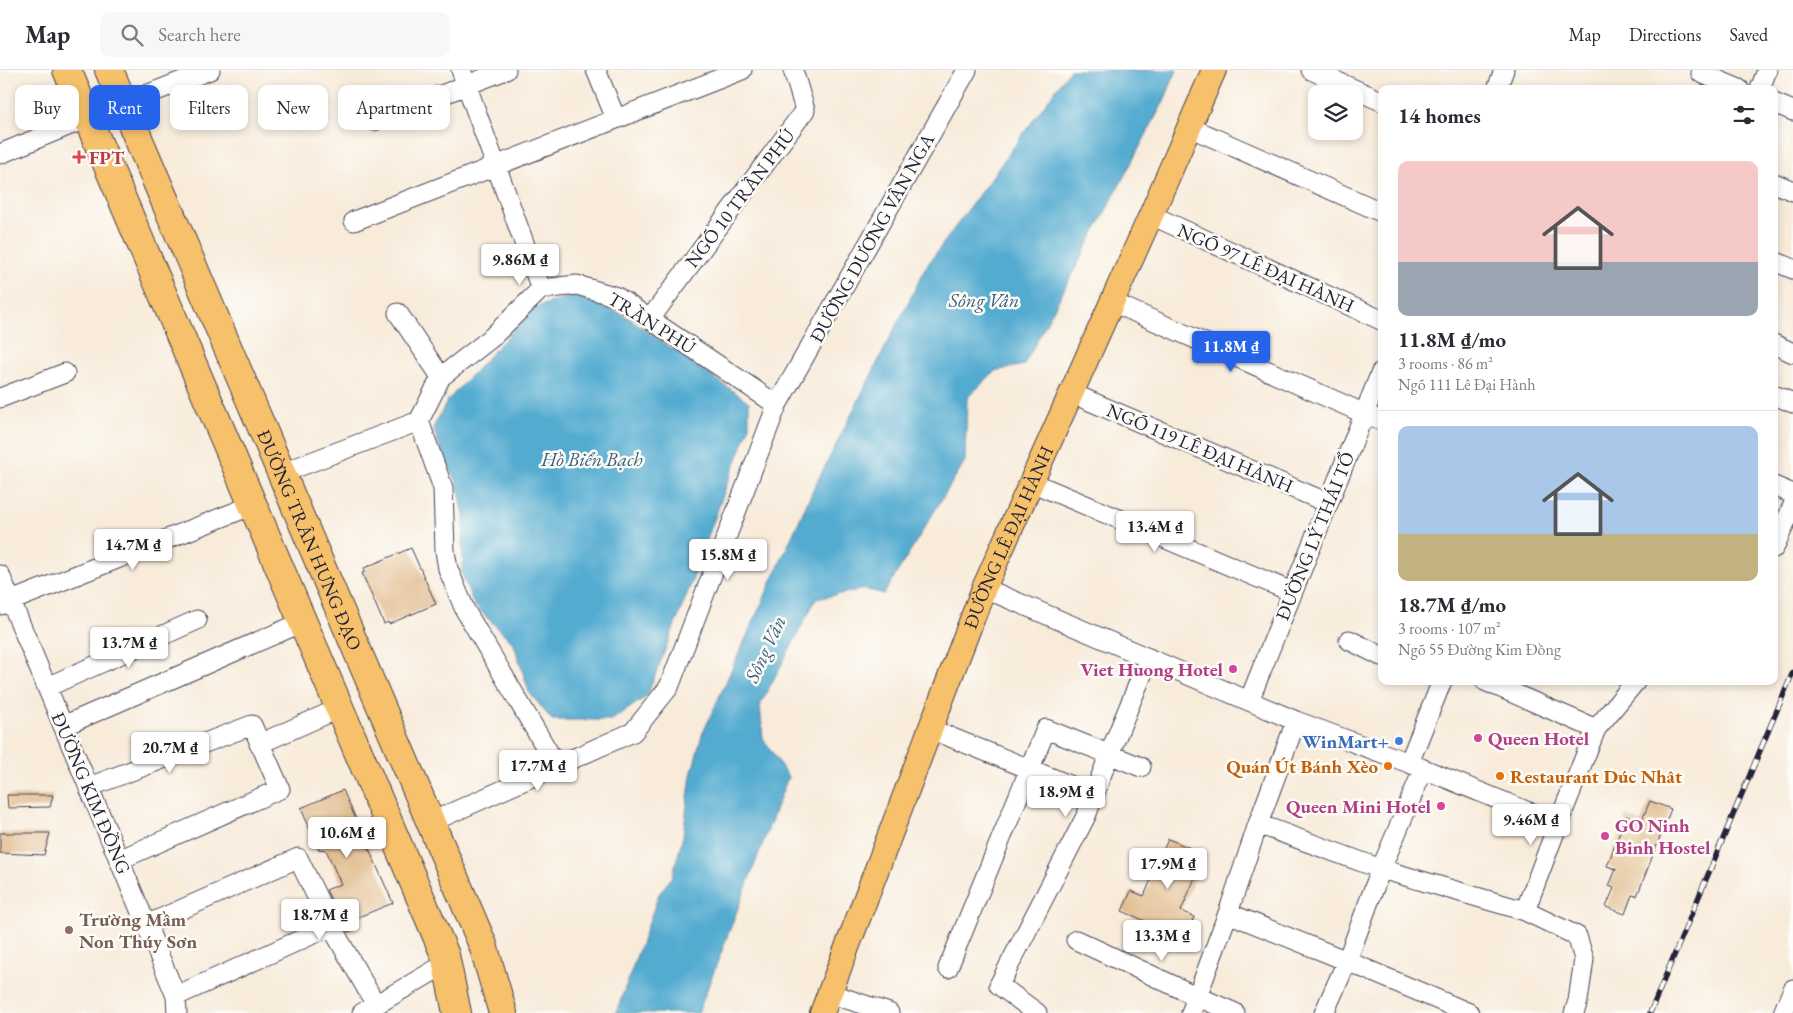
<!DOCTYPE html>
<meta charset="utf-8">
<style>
body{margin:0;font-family:"EB Garamond",serif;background:#f7f7f7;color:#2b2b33;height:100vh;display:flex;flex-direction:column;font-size:19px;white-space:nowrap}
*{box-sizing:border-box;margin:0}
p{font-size:16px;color:#7c7c81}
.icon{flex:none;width:28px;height:28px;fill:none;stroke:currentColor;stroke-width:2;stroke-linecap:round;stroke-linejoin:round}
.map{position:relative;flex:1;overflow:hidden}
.details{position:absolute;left:1378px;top:15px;width:400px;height:600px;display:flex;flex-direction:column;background:#fff;border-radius:10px;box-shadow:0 2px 8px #0003}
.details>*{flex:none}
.banner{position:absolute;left:15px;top:15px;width:475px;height:45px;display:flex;gap:10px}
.buttons{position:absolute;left:1308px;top:15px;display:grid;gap:10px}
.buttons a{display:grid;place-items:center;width:55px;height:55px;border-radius:10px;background:#fff;box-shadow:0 2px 8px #0003;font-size:25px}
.price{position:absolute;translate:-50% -42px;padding:0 11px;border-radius:5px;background:#fff;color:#222;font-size:16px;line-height:32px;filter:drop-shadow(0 1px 2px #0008)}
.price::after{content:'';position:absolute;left:50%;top:30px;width:15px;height:11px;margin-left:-8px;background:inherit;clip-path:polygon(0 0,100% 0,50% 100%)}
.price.on{background:#2563eb;color:#fff}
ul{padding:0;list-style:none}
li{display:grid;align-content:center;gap:10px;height:265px;padding:0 20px}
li+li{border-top:1px solid #e1e1e2}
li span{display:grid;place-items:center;height:155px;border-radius:10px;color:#555}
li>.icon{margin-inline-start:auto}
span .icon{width:90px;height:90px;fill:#fffc;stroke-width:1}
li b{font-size:21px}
h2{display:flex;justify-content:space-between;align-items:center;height:60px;padding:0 20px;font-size:21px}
.tag{padding:0 18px;border-radius:10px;background:#fff;box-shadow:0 2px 8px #0003;font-size:18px;line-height:45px}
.tag.on{background:#2563eb;color:#fff}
header{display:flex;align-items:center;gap:30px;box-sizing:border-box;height:70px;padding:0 25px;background:#fff;border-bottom:1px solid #e1e1e2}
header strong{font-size:24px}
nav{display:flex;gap:28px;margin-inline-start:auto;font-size:18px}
.search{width:350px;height:45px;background:#f7f7f7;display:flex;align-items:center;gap:12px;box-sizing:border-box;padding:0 18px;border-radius:10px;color:#7c7c81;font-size:19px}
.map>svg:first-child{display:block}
.water{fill:#53abd0;stroke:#3a6686}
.building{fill:#e1bc8e}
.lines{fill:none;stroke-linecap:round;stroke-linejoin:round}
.minor-casing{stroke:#424053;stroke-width:21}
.major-casing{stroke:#424053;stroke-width:26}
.highway-casing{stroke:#424053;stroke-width:30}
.minor{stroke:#fff;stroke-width:19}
.major{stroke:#f6c16b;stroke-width:24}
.highway{stroke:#f6c16b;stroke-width:28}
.rail-casing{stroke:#22223b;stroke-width:5.5}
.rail{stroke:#fdfcf7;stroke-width:4;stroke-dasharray:11;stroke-linecap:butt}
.health-dot{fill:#e0444e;stroke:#fdfcf7;stroke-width:2}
.hotel-dot{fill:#d1479c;stroke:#fdfcf7;stroke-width:2}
.shop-dot{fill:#3f7fe0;stroke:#fdfcf7;stroke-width:2}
.food-dot{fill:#e8710a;stroke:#fdfcf7;stroke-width:2}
.education-dot{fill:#8d6e63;stroke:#fdfcf7;stroke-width:2}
.labels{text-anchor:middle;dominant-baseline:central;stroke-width:5;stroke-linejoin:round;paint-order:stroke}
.health-label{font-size:19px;font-weight:bold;fill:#be3a42;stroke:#fdfcf7;text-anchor:start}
.street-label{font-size:19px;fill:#22223b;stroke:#fdfcf7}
.hotel-label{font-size:19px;font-weight:bold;fill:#b23c85;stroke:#fdfcf7;text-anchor:end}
.shop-label{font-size:19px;font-weight:bold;fill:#366cbe;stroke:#fdfcf7;text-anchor:end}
.food-label{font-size:19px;font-weight:bold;fill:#c56008;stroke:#fdfcf7;text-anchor:end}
.education-label{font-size:19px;font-weight:bold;fill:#785e54;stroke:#fdfcf7;text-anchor:start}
.water-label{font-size:20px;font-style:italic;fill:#38607e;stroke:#fdfcf7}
</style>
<header>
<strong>Map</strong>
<div class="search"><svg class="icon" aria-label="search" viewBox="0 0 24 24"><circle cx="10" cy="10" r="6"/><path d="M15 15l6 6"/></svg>Search here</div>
<nav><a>Map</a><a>Directions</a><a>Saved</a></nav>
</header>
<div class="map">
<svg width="1793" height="943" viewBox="0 0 1793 943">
<rect width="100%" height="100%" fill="#fdfcf7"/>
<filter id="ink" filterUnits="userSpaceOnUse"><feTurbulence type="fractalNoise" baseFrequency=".02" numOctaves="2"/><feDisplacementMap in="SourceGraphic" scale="10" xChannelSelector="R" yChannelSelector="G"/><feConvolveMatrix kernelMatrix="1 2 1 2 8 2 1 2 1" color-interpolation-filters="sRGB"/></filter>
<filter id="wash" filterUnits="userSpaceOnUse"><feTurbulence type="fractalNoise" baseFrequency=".0096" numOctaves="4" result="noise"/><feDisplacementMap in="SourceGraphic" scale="20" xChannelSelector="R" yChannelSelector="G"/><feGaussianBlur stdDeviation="1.12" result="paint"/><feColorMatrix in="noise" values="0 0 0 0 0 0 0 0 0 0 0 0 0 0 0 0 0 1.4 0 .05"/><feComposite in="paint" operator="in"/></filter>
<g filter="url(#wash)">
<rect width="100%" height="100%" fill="#f8ebda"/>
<path class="water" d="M1070,0H1177L1163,33L1024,295L995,301L967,328L965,391L884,524L864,519L816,529L760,635L763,668L788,707L698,943H616L659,824L672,807L683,766L691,705L702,665L813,420L926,197Z
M572,225L624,245L749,332V358L723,425L691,514L647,626L612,650H552L529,622L514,574L474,535L462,504L464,445L457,412L443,386L433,358L448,330L534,238Z"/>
<g id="blocks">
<path class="building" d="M411,478L436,534L389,554L388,552L384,554L362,503L365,502L364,498Z
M343,720L393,833L351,850L355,859L348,862L326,820L341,814L326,780L318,779L301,738Z
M7,725H53L50,737L8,738Z
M1650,731L1671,739L1637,826L1632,825L1625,844L1606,837L1614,818L1609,816L1616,799L1607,796L1626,746L1641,752Z
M0,763H50L44,785L0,783Z
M1168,769L1205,784L1181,841L1194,847L1185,868L1122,841L1131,821L1144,826Z"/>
</g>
</g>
<g filter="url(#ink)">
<use href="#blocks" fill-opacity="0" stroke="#424053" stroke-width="1"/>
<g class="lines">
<defs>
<path id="minor" d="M461,0L541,219
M596,0L616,49
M1311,0L1381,31
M1701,3L1739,19
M1497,19L1504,0
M1760,19L1767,0
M1774,33L1793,41
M123,34L210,0
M374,51L506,0
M1189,57L1381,142
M0,84L87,48
M1774,113L1793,121
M1151,145L1381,250
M354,151L742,0
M1774,191L1793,199
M1112,232L1381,351
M398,243L441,307
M650,249L805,40L793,0
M1774,274L1793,283
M1071,323L1328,433
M1774,325L1793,333
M0,328L65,303
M419,351L443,418L445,481L448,499L465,540L556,695
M282,403L419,351L441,307L490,269L541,219L577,215L617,227L777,335
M1031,412L1292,522
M1774,416L1793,424
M1774,478L1793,435
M0,505L176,926L177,943
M984,518L1296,651L1409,693L1558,754
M1,535L253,435
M1349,570L1381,586
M1485,611L1596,659
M47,617L197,550
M1249,631L1381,302
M63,656L303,552
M930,659L1094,725
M259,674L340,638
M1409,693L1442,611
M89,717L252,655L280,719L119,790
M431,752L633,662L669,617L777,335L967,0
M1258,754L1381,799L1525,841
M1228,843L1347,891L1469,943
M146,855L298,788L331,856L376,935
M1076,870L1196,926L1235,943
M948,898L1046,659L1141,697
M829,923L889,943
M176,926L331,856
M362,943L447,893
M1037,943L999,915L1086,746L1109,685L1149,588
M1191,943L1228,843L1258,754L1296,651
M1324,943L1347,891L1381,799L1423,700
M1574,943L1578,931L1584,889L1577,866L1525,841L1558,754L1596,659L1636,611
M1783,943L1793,919"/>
<g id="major">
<path id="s1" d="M822,943L984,518L1151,145L1214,0"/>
</g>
<g id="highway">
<path d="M67,0L445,885L457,943"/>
<path id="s2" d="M109,0L483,875L503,943"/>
</g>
</defs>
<use href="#minor" class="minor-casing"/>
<use href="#major" class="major-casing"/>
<use href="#highway" class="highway-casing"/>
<use href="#minor" class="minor"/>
<use href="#major" class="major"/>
<use href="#highway" class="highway"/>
<defs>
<path id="rail" d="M1650,943L1793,602"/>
</defs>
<use href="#rail" class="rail-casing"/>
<use href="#rail" class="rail"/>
</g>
</g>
<path class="health-dot" d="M76.5 79.5h5v5h5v5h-5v5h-5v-5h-5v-5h5z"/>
<g class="hotel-dot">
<circle cx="1233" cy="599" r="5"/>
<circle cx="1478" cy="668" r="5"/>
<circle cx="1441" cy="736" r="5"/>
<circle cx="1605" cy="766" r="5"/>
</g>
<circle class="shop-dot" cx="1399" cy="671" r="5"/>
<g class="food-dot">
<circle cx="1388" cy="696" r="5"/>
<circle cx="1500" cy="706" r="5"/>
</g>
<circle class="education-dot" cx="69" cy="860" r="5"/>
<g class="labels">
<g class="health-label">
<text x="89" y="87">FPT</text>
</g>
<g class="street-label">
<text transform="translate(740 128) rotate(-53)">NGÕ 10 TRẦN PHÚ</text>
<text transform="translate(872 168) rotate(-61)">ĐƯỜNG DƯƠNG VÂN NGA</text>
<text transform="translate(1266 198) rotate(24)">NGÕ 97 LÊ ĐẠI HÀNH</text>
<text transform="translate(652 253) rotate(32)">TRẦN PHÚ</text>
<text transform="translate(1200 378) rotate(23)">NGÕ 119 LÊ ĐẠI HÀNH</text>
<text transform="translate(1315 466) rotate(-68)">ĐƯỜNG LÝ THÁI TỔ</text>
<text stroke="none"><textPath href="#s1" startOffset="511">ĐƯỜNG LÊ ĐẠI HÀNH</textPath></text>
<text stroke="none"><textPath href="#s2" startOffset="511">ĐƯỜNG TRÂN HƯNG ĐẠO</textPath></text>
<text transform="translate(91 723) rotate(67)">ĐƯỜNG KIM ĐỒNG</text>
</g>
<g class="hotel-label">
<text x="1223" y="599">Viet Huong Hotel</text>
<text x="1488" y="668" text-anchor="start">Queen Hotel</text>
<text x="1431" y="736">Queen Mini Hotel</text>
<text x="1615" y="755" text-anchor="start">GO Ninh<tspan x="1615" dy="22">Binh Hostel</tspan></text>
</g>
<g class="shop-label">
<text x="1389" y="671">WinMart+</text>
</g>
<g class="food-label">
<text x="1378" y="696">Quán Út Bánh Xèo</text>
<text x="1510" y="706" text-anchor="start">Restaurant Dúc Nhât</text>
</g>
<g class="education-label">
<text x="79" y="849">Trường Mầm<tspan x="79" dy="22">Non Thúy Sơn</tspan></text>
</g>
<g class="water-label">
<text x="984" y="230">Sông Vân</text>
<text x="592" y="389">Hồ Biển Bạch</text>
<text transform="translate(765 579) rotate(-65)">Sông Vân</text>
</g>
</g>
</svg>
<div class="buttons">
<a><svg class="icon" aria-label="layers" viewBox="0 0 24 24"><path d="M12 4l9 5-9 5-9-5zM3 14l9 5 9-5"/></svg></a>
</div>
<b class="price" style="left:520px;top:216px">9.86M ₫</b>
<b class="price on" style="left:1231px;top:303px">11.8M ₫</b>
<b class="price" style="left:1155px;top:483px">13.4M ₫</b>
<b class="price" style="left:133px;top:501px">14.7M ₫</b>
<b class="price" style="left:728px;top:511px">15.8M ₫</b>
<b class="price" style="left:129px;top:599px">13.7M ₫</b>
<b class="price" style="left:170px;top:704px">20.7M ₫</b>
<b class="price" style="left:538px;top:722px">17.7M ₫</b>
<b class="price" style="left:1066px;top:748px">18.9M ₫</b>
<b class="price" style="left:1531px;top:776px">9.46M ₫</b>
<b class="price" style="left:347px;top:789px">10.6M ₫</b>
<b class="price" style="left:1168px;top:820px">17.9M ₫</b>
<b class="price" style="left:320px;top:871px">18.7M ₫</b>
<b class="price" style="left:1162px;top:892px">13.3M ₫</b>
<div class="banner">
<a class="tag">Buy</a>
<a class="tag on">Rent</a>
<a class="tag">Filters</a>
<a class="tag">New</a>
<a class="tag">Apartment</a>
</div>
<section class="details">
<h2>14 homes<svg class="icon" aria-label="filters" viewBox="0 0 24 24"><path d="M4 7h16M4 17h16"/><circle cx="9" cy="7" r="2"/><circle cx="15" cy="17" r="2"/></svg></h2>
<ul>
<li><span style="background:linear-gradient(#f6c9c9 65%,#9aa5b1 0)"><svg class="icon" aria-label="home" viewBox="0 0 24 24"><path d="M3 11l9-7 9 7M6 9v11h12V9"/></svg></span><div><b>11.8M ₫/mo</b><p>3 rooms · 86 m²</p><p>Ngõ 111 Lê Đại Hành</p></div></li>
<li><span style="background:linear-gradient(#a9c7e8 70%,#c2b280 0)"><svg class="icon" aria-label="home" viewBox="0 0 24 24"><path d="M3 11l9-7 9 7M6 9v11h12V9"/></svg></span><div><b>18.7M ₫/mo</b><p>3 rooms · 107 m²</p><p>Ngõ 55 Đường Kim Đồng</p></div></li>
</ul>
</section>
</div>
